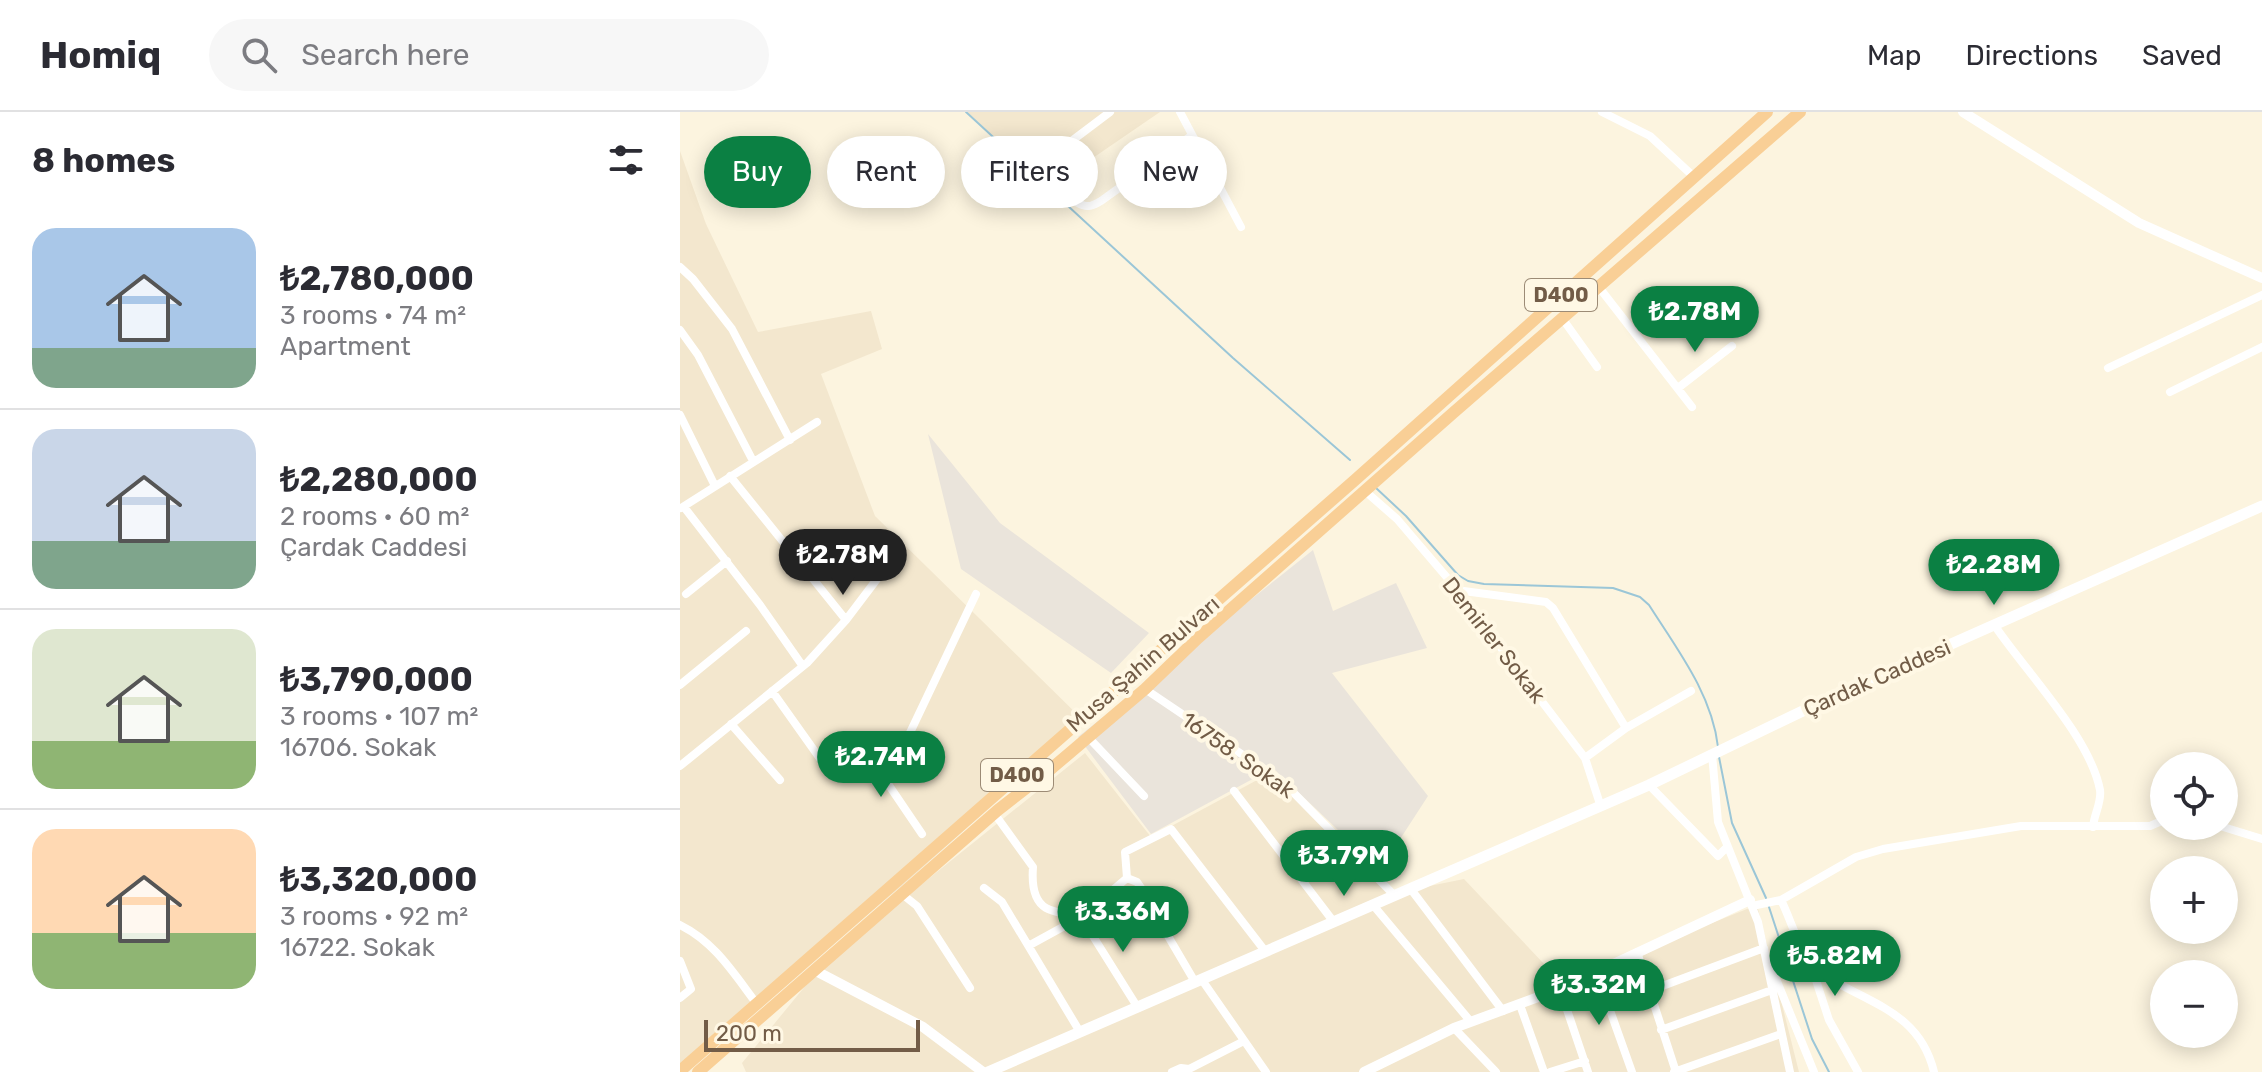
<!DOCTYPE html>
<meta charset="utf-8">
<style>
body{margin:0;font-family:Rubik,sans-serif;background:#f7f7f7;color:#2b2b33;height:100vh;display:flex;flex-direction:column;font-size:30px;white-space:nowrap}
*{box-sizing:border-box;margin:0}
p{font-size:26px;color:#7c7c81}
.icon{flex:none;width:44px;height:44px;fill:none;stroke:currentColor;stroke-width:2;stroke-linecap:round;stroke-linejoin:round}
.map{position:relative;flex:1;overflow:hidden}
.panel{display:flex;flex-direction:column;background:#fff;width:680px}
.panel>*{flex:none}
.top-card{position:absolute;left:24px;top:24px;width:760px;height:72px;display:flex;gap:16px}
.tools{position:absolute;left:1470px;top:640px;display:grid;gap:16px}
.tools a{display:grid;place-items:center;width:88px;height:88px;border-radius:50%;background:#fff;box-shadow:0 4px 20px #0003;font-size:40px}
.scale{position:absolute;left:24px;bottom:20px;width:216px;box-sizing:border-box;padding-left:8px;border:4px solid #725c47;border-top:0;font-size:22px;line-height:28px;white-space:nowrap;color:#725c47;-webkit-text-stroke:6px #fff8e5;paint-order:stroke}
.price{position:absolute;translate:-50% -68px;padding:0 18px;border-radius:28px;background:#0b8043;color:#fff;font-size:26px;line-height:52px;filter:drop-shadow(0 2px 4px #0008)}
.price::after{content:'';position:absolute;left:50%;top:48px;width:24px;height:18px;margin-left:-12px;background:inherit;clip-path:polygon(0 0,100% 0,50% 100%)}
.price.on{background:#222;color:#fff}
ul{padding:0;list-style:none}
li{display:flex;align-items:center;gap:24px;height:200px;padding:0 32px}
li+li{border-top:2px solid #e1e1e2}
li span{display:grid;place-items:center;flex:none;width:224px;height:160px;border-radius:24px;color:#555}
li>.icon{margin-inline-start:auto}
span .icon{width:96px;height:96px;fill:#fffc;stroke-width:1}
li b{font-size:34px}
h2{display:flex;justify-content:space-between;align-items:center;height:96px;padding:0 32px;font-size:34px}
.tag{padding:0 28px;border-radius:36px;background:#fff;box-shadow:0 4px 20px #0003;font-size:28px;line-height:72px}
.tag.on{background:#0b8043;color:#fff}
header{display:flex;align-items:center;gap:48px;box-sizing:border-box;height:112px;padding:0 40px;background:#fff;border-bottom:2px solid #e1e1e2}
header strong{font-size:38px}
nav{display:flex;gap:44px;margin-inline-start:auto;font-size:28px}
.search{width:560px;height:72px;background:#f7f7f7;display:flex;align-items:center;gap:20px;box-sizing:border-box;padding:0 28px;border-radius:44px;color:#7c7c81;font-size:30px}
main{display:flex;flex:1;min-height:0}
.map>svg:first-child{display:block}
.residential{fill:#f3e7ce}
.industrial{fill:#eae4db}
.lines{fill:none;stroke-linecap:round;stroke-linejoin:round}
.stream{stroke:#9bc6d7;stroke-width:2}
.minor{stroke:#fff;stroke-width:8}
.tertiary{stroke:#fff;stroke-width:10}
.secondary{stroke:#fff;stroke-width:11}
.trunk{stroke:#f9cf96;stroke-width:12}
.labels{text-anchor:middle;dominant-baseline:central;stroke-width:8;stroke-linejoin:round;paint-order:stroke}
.shield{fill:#fff8e5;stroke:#9c8b76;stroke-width:2}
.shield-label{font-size:20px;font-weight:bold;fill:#725c47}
.street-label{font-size:22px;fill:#725c47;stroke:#fff8e5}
</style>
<header>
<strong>Homiq</strong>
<div class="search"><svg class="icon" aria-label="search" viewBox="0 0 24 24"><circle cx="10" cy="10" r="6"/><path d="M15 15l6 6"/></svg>Search here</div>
<nav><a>Map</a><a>Directions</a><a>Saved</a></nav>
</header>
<main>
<section class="panel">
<h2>8 homes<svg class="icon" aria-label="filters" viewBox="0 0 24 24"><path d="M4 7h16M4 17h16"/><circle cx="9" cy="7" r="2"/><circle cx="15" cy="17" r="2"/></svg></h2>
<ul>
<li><span style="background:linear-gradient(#a9c7e8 75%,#7fa58c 0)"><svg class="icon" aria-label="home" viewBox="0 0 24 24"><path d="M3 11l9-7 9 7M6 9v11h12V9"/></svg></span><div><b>₺2,780,000</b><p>3 rooms · 74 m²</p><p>Apartment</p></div></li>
<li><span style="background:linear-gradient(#c9d6e8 70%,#7fa58c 0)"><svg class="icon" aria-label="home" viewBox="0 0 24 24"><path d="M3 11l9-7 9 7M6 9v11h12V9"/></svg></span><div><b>₺2,280,000</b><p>2 rooms · 60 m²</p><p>Çardak Caddesi</p></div></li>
<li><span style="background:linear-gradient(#dfe7d0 70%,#8fb573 0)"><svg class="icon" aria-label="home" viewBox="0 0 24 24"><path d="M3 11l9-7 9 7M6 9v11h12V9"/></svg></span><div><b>₺3,790,000</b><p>3 rooms · 107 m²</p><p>16706. Sokak</p></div></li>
<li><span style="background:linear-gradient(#ffd9b3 65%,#8fb573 0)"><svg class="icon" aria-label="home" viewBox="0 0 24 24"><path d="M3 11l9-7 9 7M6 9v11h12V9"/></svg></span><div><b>₺3,320,000</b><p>3 rooms · 92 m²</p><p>16722. Sokak</p></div></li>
</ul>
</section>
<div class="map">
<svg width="1582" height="960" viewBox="0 0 1582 960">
<rect width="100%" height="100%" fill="#fcf4df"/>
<path class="residential" d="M287,0H480L369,76Z
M0,39L26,112L78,220L191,199L202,237L141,262L195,404L405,610L224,772L0,959Z
M405,641L471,725L594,659L710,782L784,767L882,871L1077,793L1119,960H66L62,951L145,850Z"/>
<path class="industrial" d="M248,322L320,411L469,521L431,561L281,457Z
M633,438L653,499L716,471L747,536L652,561L748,684L700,758L593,656L471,722L398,625Z"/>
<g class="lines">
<path class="stream" d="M286,0L553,246L670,348
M696,376L726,404L778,463L788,469L804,472L933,476L960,485L969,493C997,537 1032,582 1038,635
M1039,645L1052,711L1086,786
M1088,792L1132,927L1149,960"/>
<path class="minor" d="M430,0L361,52C365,63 395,95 408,94C413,94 417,91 421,89L511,24
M500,0L561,115
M922,0L970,24L1013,64
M0,155L13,167L52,217L110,328
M918,174L1012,295
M882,206L917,255
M0,218L18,243L73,349
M1428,256L1582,183
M998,276L1052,234
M1490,280L1582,235
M0,303L35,374
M50,364L166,508
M685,379L717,407L770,469L905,646L920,692
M4,395L80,493L122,553
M1,396L137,310
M776,478L866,490L873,496L946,616
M6,482L47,449
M1315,514C1346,560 1410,625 1420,678C1422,690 1414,702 1413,715
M0,573L66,519
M465,577L603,670L714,783
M92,579L146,655L180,657L204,666L242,722
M51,612L100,668
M408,625L464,684
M1032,642L1038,710L1078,810L1110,960
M905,646L946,616L1011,579
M0,654L127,551L166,508L219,438
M207,669L296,482
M969,673L1038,744L1047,735
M554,679L653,809
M314,701L353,755C352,768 352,788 366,796C375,801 387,801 397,805
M1540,714L1582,727
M447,766L457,770L464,780L471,801L488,824L515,870
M304,776L322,790L400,920
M730,776L823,899
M222,782L237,794L290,876
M1101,788C1109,803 1122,845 1133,854C1177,891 1238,893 1254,960
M693,793L791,910
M1072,794L1101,788L1176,745L1203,737L1341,714H1470L1484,708
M401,805L458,896
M0,813C35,830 54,862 77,892
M350,833L401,805L447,766L445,740L491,717L585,839
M957,840L996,960
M0,849L11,877L0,886
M1131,853L1149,908L1178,960
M1092,857L1134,960
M916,859L952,960
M522,868L586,960
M880,877L908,960
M969,879L1084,836L1085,841
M840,893L864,960
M774,916L816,960
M981,918L1092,878
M492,960L501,956L509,957L564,929
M870,960L905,949
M994,960L1101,922"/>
<path class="tertiary" d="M1283,0L1459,111L1582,166
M136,859L243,915L303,960
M684,960L774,916L880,877L1070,788"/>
<path class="secondary" d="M308,960L969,673L1154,584L1582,394"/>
<path class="trunk" d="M0,959L675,368L1087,0
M18,960L318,698L372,656L465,577L518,526L773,301L1120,0"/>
</g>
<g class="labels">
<g class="shield">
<rect x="845" y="167" width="72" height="32" rx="6"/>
<rect x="301" y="647" width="72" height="32" rx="6"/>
</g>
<g class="shield-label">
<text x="881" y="183">D400</text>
<text x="337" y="663">D400</text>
</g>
<g class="street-label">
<text transform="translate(814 528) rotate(52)">Demirler Sokak</text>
<text transform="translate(463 552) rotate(-41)">Musa Şahin Bulvarı</text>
<text transform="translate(1197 566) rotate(-24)">Çardak Caddesi</text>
<text transform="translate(558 643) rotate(35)">16758. Sokak</text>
</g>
</g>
</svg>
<div class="tools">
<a><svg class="icon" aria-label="locate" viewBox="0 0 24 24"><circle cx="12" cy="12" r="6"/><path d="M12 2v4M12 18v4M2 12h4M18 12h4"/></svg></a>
<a>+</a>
<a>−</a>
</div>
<div class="scale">200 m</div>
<b class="price" style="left:1015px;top:242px">₺2.78M</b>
<b class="price on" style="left:163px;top:485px">₺2.78M</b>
<b class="price" style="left:1314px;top:495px">₺2.28M</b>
<b class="price" style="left:201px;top:687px">₺2.74M</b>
<b class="price" style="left:664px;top:786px">₺3.79M</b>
<b class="price" style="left:443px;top:842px">₺3.36M</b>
<b class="price" style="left:1155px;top:886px">₺5.82M</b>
<b class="price" style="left:919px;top:915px">₺3.32M</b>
<div class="top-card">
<a class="tag on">Buy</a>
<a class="tag">Rent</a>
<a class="tag">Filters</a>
<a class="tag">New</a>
</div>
</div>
</main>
